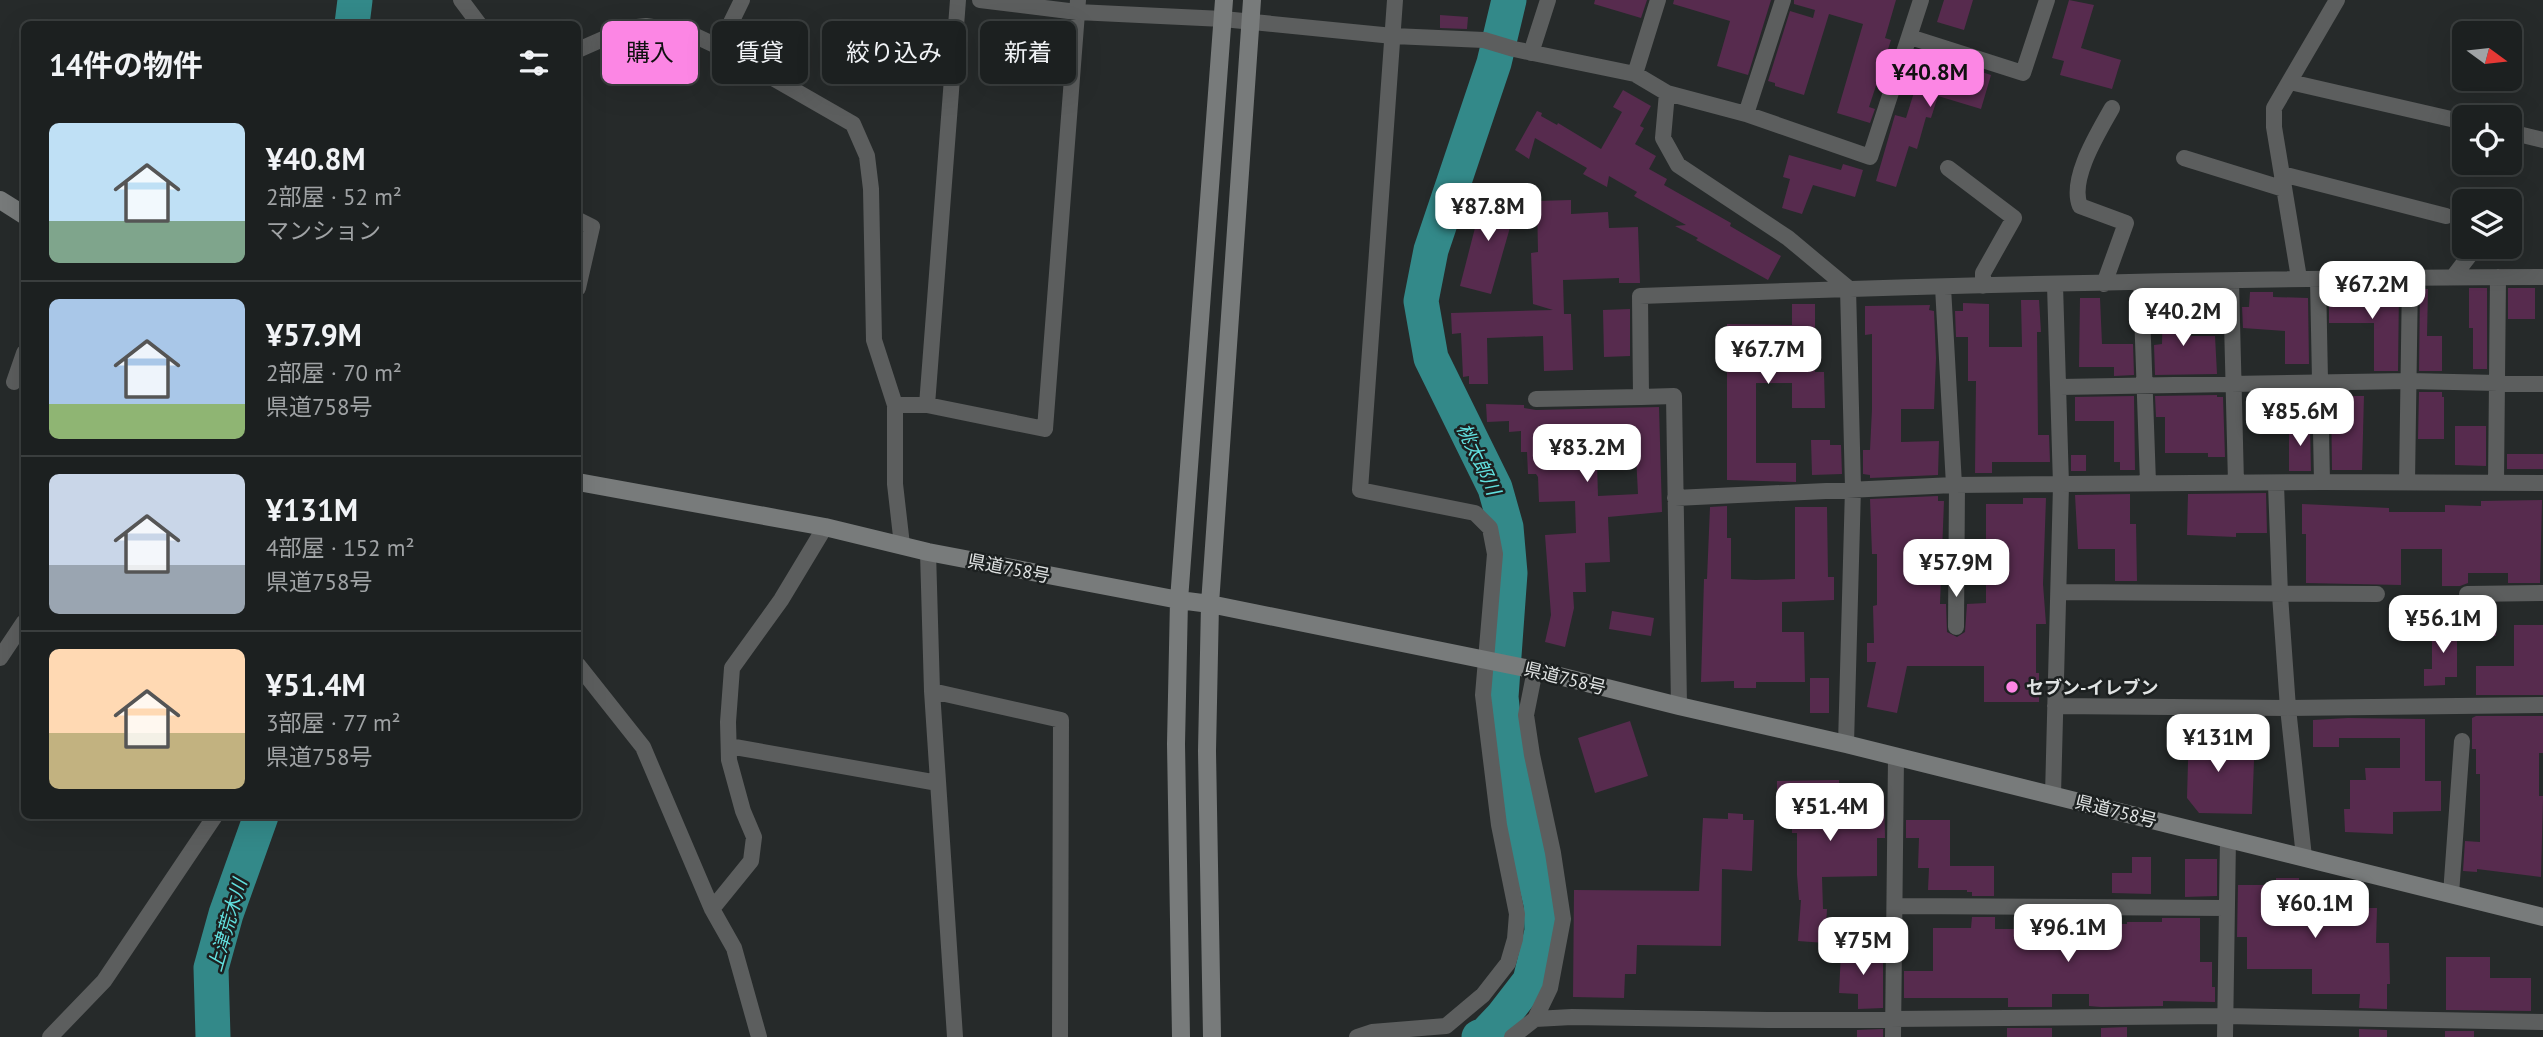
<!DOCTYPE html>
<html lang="ja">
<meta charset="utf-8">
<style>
body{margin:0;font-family:"PT Sans","Noto Sans JP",sans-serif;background:#292d2d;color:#f1f3f6;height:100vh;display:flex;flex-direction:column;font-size:26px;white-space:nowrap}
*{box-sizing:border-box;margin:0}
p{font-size:23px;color:#a0a3a5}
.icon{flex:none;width:38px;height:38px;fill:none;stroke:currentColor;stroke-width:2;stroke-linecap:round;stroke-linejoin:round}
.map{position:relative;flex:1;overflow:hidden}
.panel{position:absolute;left:21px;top:21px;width:560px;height:798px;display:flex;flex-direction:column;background:#1c2020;border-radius:10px;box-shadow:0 7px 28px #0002,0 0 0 2px #3a3e3e}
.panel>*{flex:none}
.banner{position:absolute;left:602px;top:21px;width:665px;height:63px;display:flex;gap:14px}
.needle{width:46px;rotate:105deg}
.buttons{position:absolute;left:2452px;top:21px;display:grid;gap:14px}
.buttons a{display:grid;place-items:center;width:70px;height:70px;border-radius:10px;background:#1c2020;box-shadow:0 7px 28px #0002,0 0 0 2px #3a3e3e;font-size:35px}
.price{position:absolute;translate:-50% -60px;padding:0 16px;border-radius:14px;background:#fff;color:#222;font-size:23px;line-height:46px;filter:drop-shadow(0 2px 4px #0008)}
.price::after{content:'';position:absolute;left:50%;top:42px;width:21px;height:16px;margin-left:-10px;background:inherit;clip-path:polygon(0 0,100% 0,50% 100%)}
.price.on{background:#fc86e4;color:#111}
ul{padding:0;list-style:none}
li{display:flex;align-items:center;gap:21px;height:175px;padding:0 28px}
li+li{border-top:2px solid #3a3e3e}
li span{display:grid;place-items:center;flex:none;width:196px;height:140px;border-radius:10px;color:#555}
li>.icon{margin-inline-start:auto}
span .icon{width:84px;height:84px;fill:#fffc;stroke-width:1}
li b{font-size:30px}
h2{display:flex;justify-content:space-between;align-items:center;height:84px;padding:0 28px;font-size:30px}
.tag{padding:0 24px;border-radius:10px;background:#1c2020;box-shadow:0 7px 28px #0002,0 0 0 2px #3a3e3e;font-size:24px;line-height:63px}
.tag.on{background:#fc86e4;color:#111}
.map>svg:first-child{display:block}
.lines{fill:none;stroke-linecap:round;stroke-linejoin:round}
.river{stroke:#338989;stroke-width:35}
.building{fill:#572b4e;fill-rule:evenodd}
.street{stroke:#5c5e5e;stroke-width:16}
.secondary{stroke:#787b7b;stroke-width:18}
.poi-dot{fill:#fc86e4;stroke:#1c2020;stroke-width:2.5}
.labels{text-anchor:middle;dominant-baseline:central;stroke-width:5;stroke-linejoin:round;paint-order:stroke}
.street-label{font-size:18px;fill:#e0e3e3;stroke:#1c2020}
.poi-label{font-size:18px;font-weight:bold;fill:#e0e3e3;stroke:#1c2020;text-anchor:start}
.water-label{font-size:19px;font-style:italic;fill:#62e0df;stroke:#1c2020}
</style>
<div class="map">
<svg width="2543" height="1037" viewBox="0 0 2543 1037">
<rect width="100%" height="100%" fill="#262a2a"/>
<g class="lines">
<path class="river" d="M352,24L355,0
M213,1037L211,968L226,914L261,816
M1479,1037L1486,1034L1503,1016L1530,981L1542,931L1541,904L1521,821L1506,743L1501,697L1510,573L1506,527L1495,488L1431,358L1421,301L1431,250L1494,63L1509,0"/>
</g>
<path class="building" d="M1595,0H1647L1641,18L1594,4Z
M1674,0H1771L1748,75L1717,66L1730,21L1673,4Z
M1794,0H1896L1885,38L1891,40L1869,107L1875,109L1870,123L1837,113L1863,24L1829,14L1804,95L1775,86V83L1768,81L1790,11L1813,18L1815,10L1794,4Z
M1944,0H1973L1964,30L1937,22Z
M2069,0L2094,5L2081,48L2121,60L2112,89L2060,75L2064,61L2052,58Z
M1440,15L1468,17L1467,29L1440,28Z
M1926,54L1991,75L1981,109L1938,96L1931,118L1926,117L1917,149L1909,146L1896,187L1876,181L1895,115L1906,118Z
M1623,90L1651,106L1640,126L1644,128L1635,144L1656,156L1649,169L1667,179L1664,185L1731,223L1730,226L1781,256L1768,280L1696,240L1698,238L1675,226L1686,225L1634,196L1637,192L1609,176L1607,187L1583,174L1587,168L1535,138L1529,159L1515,150L1537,111L1542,113L1541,116L1557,125L1558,123L1601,149L1622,112L1613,107Z
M1789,155L1841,170L1843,164L1863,170L1855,197L1813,185L1802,214L1782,208L1790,179L1783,177Z
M1484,193L1517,203L1491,294L1460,286Z
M1571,200V214L1608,212L1609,228L1638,227L1640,283H1619V278L1563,280L1564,314H1571L1573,370L1544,371L1543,336L1487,338L1488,384H1469V376L1463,377L1461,333L1452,334L1451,313L1553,310L1533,304L1531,253L1538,252L1537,201Z
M2469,288H2487V369H2473V328H2469Z
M2508,288H2535V319H2508Z
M2420,289H2428L2427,336H2442V371H2419Z
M2375,290H2399L2398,371H2374V323H2329V298H2335V292L2375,293Z
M2250,292H2273V297L2308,298L2309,364H2285V331L2243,328L2242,307H2249Z
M2080,298H2100L2102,344H2133L2134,375L2114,376V367H2079Z
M2163,299H2179V336H2215L2217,374L2155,375L2154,345L2162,344Z
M2021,300H2039L2041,332H2037L2038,435H2049L2050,462H1992V473H1975L1976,381H1968V337H1956L1955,311H1963V303L1989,304V347H2022Z
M1792,304H1815V372H1824L1825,408H1792V383H1756V463H1796V482L1727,480V324L1792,325Z
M1930,305L1929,310L1934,311L1936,358L1934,409H1901V442L1939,441L1938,475L1870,478V475L1863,474V450H1870L1872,409V334L1865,335V306Z
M2211,307H2221L2222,328H2211Z
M1630,309V356L1604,357L1603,310Z
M2419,392H2442V397H2444V439H2418Z
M2217,395V397H2223L2225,457H2208V453H2165V417H2156L2155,396Z
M2134,396L2135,470H2120V462H2114V421H2075V397Z
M2331,396H2364L2362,470H2332Z
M1486,404L1524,405V408L1536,410L1659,407L1662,512L1608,517L1610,562L1585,563L1586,592H1573L1574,608L1565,647L1545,642L1551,615L1545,535L1576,533L1575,501L1539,502L1538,477L1536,474H1528L1527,452H1521V431L1509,432V421L1487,422ZM1636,455L1638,494L1598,496L1597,463H1599V457Z
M2289,425H2310L2311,471H2289Z
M2455,426H2486V466L2455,465Z
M1811,440H1830V445H1841L1842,474L1812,475Z
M2507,454H2543V469H2507Z
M2071,455H2086V471H2071Z
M2266,493L2267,533H2236V537L2187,535L2188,494Z
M2130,494V524H2136L2137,581H2115V549H2078L2075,495Z
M1938,496V501H1944L1940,604H1946L1947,632L1957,637L1965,632L1967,604L1986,603V504H2023V498H2046L2043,584L2046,624H2036V673H2039V702H1984V666H1907L1897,713L1867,707L1876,662H1867V643H1874L1873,606L1877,605V554H1872L1870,499Z
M2542,500L2540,583H2508V573H2468V583L2460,586H2442V549H2401V585L2306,583V534H2302V504L2389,508V512H2445V505L2481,506V501Z
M1727,506V538H1731V579L1755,580L1795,579V507H1827L1828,577H1834V600L1782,602V632H1804L1805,682H1756V688H1734V681L1701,682L1704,579H1707L1710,507Z
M2468,608H2496V636H2468Z
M1612,611L1654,618L1651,636L1609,629Z
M2432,624H2457V677H2445V685L2424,686V669H2432Z
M2514,625H2543V695H2476V666H2514Z
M1810,678H1829V713H1810Z
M2476,716H2543V753H2539V796H2543L2541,877L2477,869V872L2463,871L2465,841L2480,842V774H2476V749H2472V718Z
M2348,718L2425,719V781H2441V811L2393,812V834L2345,832L2344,809H2350V780H2366L2365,768H2400V738H2339V747H2313V720Z
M1630,721L1648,776L1595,793L1578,738Z
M2189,727L2230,728L2229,746H2240L2239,760H2254L2252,814L2199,813L2187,798Z
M1839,780V795H1884L1885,838H1877V876L1822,877L1823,909H1827L1825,943L1798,941L1801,900H1799L1797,875V833H1792V805H1787V801H1777V781Z
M1728,813L1743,814V820H1754L1752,871L1722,869L1721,946L1637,945L1636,974H1625L1624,998L1573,997L1574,890L1699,891L1703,818L1728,819Z
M1906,820H1950V866H1994V896H1972V892H1967V890H1928L1929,868H1918L1919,838H1906Z
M2132,857H2151V894L2112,893V873H2132Z
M2185,859H2217V896L2185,897Z
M2276,878H2299V893H2345V908H2377L2376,943H2389L2390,984H2387V1009L2359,1008L2360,994H2312V969H2247V937H2237L2238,885H2276Z
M1972,917H1995V929H2056V923L2127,924V922H2162V918H2200V962H2212V987H2215V1002L2163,1001V1006L2101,1007L2089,1006V994H2052V1007H2008V998H1904V971H1933V928H1971Z
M1859,948L1883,949V1008L1858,1009V994L1839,993L1841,952L1859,953Z
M2446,957H2490V978H2531V1011L2446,1010Z
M2127,1027V1037H2101V1028Z
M2007,1028H2052V1037H2007Z
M1883,1029V1037H1857V1030Z
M2359,1029L2387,1030V1037H2359Z
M2445,1031H2474V1037H2445Z"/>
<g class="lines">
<path class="street" d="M461,0L479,24
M980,0L1077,12L1223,19L1393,36L1484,40L1514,49L1635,74L1667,93L1746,114L1870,157L1921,0
M1910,37L2023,73L2047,0
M719,47L742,0
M578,50L628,28L646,26L687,32L719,47L853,124L867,156L871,189L874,340L895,405V484L902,545
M1531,53L1548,0
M1635,74L1658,0
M2290,82L2464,122
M1667,93L1663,138L1678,165L1788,238L1848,288L1853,488L1846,744
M1746,114L1783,0
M2510,132L2543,140
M2184,158L2284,189
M1948,168L2014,218L1983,273V286
M2282,174L2446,216
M578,220L592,227L578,288
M2453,277L2476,247
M2299,278L2274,127V108L2337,0
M2318,279L2322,482
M2231,281L2236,483
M2141,283L2148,483
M2104,284L2126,223L2080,206C2069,179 2098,133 2112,108
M1943,287L1954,485
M14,382L24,353
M2060,387L2409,381L2543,384
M1536,399L1641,397
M895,405H927L1045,429L1078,0
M927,405L958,0
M2407,482L2410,278
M2496,483L2498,277
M2276,484L2280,595L2288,708L2304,857
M1675,498L1954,485L2322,482L2543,483
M928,552L932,691L955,1037
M2059,592L2377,594
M2467,594L2543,593
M1956,627L1957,485
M0,658L24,622
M578,665L643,747L712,909L734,948L759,1037
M932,691L1061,720L1060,1037
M1679,706L1674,396L1641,397L1640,296C1941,285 2242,278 2543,277
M2055,706L2288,708L2543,705
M729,746L938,783
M2053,795L2061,485L2055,285
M2451,894L2462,741
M1896,906L2227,908
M712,909L751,861L754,837L743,811L729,760L728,722L732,668L781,600L825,527
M1535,1019L1572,1017L1768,1020L2225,1016L2543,1022
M50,1037L104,981L215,816
M1357,1037L1372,1032L1446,1026L1483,995L1508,963L1515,939L1517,914L1499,825L1483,695L1495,554L1490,528L1475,513L1360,490L1395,0
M1512,1037L1535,1019L1550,988L1563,919L1553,853L1532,755L1526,715L1535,670
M1893,1037L1896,757
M2225,1037L2228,838"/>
<path class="secondary" d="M0,200L24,215
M578,482L825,527L928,552L1179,600L1210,604L1535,670L1679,706L1846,744L2543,917
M1181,1037L1176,744L1179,600L1224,0
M1212,1037L1207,751L1210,604L1252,0"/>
</g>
<circle class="poi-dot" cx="2012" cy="687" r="7"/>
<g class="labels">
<g class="street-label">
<text transform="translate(1009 568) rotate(11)">県道758号</text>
<text transform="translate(1565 678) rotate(14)">県道758号</text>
<text transform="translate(2116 811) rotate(14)">県道758号</text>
</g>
<g class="poi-label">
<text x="2026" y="687">セブン-イレブン</text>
</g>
<g class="water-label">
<text transform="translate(1479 459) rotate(65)">桃太郎川</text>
<text transform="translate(227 925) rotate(-74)">上津荒木川</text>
</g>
</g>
</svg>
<div class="buttons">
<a><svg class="needle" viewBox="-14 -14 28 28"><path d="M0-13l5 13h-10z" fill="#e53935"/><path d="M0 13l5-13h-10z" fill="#a0a3a5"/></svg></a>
<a><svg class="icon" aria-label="locate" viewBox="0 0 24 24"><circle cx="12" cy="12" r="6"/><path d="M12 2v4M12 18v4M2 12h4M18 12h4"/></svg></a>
<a><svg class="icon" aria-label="layers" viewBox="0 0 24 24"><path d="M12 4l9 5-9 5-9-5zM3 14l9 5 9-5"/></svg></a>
</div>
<b class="price on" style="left:1930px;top:109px">¥40.8M</b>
<b class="price" style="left:1488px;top:243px">¥87.8M</b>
<b class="price" style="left:2372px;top:321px">¥67.2M</b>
<b class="price" style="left:2183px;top:348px">¥40.2M</b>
<b class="price" style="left:1768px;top:386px">¥67.7M</b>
<b class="price" style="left:2300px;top:448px">¥85.6M</b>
<b class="price" style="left:1587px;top:484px">¥83.2M</b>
<b class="price" style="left:1956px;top:599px">¥57.9M</b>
<b class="price" style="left:2443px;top:655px">¥56.1M</b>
<b class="price" style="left:2218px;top:774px">¥131M</b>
<b class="price" style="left:1830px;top:843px">¥51.4M</b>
<b class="price" style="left:2315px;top:940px">¥60.1M</b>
<b class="price" style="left:2068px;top:964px">¥96.1M</b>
<b class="price" style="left:1863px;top:977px">¥75M</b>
<div class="banner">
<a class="tag on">購入</a>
<a class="tag">賃貸</a>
<a class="tag">絞り込み</a>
<a class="tag">新着</a>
</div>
<section class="panel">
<h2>14件の物件<svg class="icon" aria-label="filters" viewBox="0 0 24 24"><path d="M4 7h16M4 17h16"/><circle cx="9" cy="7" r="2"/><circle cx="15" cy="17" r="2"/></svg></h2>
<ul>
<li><span style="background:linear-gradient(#bfe0f5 70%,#7fa58c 0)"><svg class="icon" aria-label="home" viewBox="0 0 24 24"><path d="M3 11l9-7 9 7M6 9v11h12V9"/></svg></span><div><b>¥40.8M</b><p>2部屋 · 52 m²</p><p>マンション</p></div></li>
<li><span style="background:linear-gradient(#a9c7e8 75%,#8fb573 0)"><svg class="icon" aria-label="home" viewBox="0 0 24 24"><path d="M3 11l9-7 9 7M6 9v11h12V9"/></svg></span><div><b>¥57.9M</b><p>2部屋 · 70 m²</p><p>県道758号</p></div></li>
<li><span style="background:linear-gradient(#c9d6e8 65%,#9aa5b1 0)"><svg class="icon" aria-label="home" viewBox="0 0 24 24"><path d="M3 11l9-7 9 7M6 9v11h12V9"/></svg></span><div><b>¥131M</b><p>4部屋 · 152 m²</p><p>県道758号</p></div></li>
<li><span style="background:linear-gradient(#ffd9b3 60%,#c2b280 0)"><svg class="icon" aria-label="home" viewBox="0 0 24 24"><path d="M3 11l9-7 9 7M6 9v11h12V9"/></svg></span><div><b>¥51.4M</b><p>3部屋 · 77 m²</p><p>県道758号</p></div></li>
</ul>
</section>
</div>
